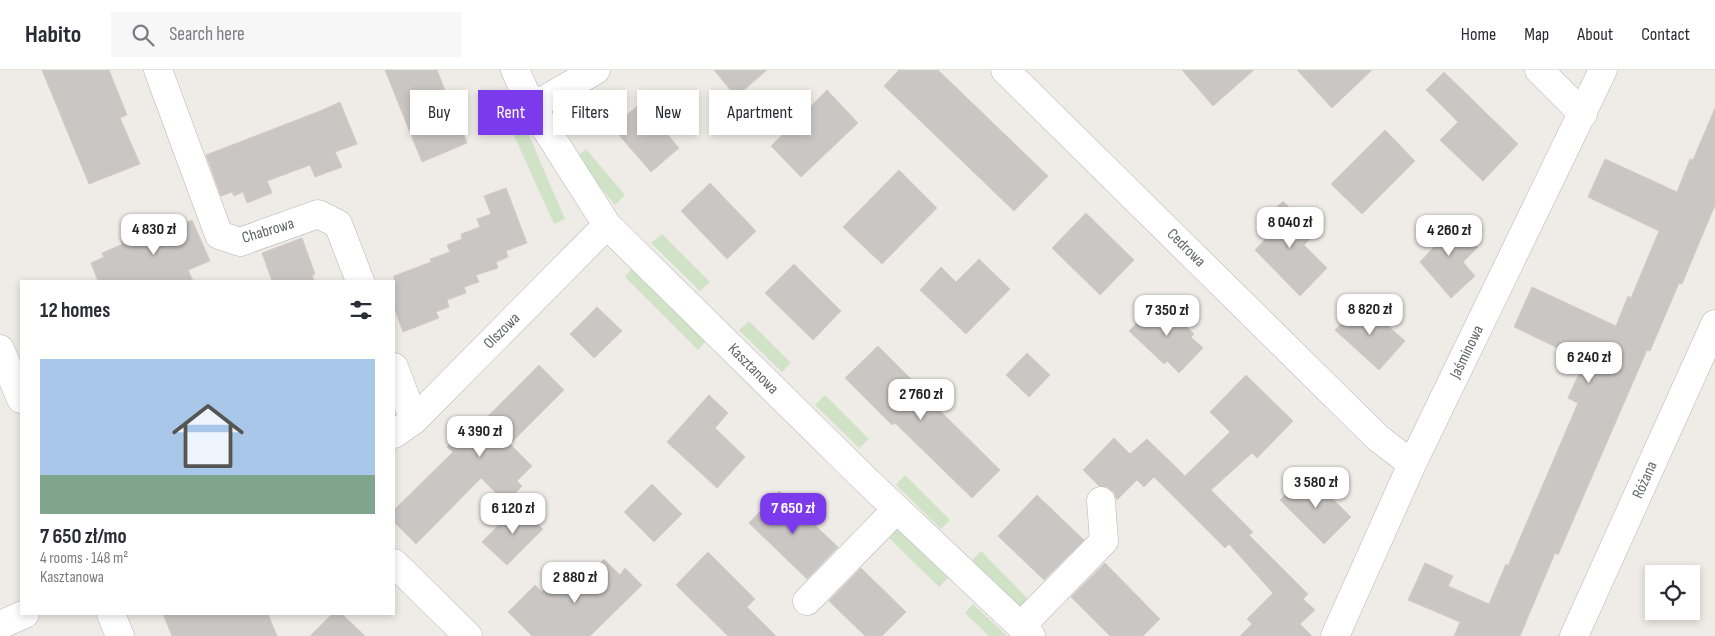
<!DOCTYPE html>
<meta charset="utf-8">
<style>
body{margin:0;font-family:"Sofia Sans Condensed",sans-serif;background:#f7f7f7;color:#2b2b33;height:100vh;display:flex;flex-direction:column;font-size:19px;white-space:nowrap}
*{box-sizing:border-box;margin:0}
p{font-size:16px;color:#7c7c81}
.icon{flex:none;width:28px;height:28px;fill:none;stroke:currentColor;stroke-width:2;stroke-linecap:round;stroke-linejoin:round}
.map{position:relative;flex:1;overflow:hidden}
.details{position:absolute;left:20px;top:210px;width:375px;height:335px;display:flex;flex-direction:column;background:#fff;border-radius:0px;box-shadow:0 2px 8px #0003}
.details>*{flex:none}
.top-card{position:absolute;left:410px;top:20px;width:475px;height:45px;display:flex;gap:10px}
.tools{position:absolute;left:1645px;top:495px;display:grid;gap:10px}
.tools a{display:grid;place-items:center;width:55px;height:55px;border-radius:0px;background:#fff;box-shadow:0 2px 8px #0003;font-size:25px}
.price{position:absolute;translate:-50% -42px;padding:0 11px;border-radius:10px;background:#fff;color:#222;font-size:16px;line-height:32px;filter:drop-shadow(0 1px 2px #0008)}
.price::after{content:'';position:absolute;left:50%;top:30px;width:15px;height:11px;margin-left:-8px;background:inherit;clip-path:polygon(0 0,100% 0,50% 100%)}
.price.active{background:#7c3aed;color:#fff}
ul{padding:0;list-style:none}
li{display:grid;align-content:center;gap:10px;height:265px;padding:0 20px}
li span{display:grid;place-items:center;height:155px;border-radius:0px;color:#555}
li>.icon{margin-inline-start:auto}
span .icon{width:90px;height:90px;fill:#fffc;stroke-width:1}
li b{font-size:21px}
h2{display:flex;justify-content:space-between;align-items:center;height:60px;padding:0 20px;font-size:21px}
.chip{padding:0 18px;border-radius:0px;background:#fff;box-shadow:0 2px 8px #0003;font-size:18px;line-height:45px}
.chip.active{background:#7c3aed;color:#fff}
header{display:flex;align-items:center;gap:30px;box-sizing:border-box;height:70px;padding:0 25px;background:#fff;border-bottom:1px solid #e1e1e2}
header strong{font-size:24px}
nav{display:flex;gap:28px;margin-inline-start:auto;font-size:18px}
.search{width:350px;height:45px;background:#f7f7f7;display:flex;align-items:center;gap:12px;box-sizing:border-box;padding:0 18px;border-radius:0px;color:#7c7c81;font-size:19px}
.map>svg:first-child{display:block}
.green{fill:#d0e3c7}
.building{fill:#cac6c4;stroke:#d3cbc6}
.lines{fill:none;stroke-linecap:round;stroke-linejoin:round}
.minor-casing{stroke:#b2b6b8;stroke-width:29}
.minor{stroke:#fff;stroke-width:28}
.labels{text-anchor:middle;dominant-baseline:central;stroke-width:4;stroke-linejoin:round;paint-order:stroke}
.street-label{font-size:16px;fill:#5f6466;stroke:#fff}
</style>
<header>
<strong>Habito</strong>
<div class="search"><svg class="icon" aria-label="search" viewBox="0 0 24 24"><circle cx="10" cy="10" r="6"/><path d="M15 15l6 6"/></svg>Search here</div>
<nav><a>Home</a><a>Map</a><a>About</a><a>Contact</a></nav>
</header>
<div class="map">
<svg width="1715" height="566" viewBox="0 0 1715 566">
<rect width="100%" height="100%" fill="#efebe7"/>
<path class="green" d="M524,54L565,149L554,154L511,59Z
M586,79L625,125L615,135L595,111L579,85Z
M662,164L710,212L700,221L651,173Z
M632,198L707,270L698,280L625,207Z
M749,251L791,293L782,302L739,260Z
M825,325L869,369L859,378L815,335Z
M905,405L950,450L941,459L896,415Z
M894,455L948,508L939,517L885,464Z
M981,481L1033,534L1026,542L972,490Z
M973,534L1007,566H989L965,543Z"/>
<path class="building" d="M42,0H109L127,45L120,48L140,94L89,114Z
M385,0H437L446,23L452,21L463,47L458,49L467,73L422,92Z
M714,0H767L736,27Z
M899,0H938L1048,106L1014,141L884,16Z
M1182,0H1254L1213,36Z
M1297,0H1372L1332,38Z
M1444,2L1518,74L1483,111L1440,70L1458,52L1426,20Z
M827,20L858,53L801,107L771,76Z
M340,32L357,74L335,82L342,97L315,107L310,95L267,111L272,123L247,133L243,122L234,126L232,122L221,126L206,85L320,41Z
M641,33L679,78L651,102L612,57Z
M1715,38V135L1682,214L1679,213L1650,281L1647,280L1558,485L1555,483L1520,566H1454L1460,552L1408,530L1425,493L1453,506L1448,516L1489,534L1506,494L1508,496L1578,333L1568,328L1588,284L1562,280L1514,257L1532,217L1616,256L1628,226L1631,228L1659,161L1588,127L1605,89L1677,122L1690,89L1693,90Z
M1385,60L1415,91L1362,144L1331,114Z
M899,100L937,138L882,194L843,157Z
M710,113L756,161L727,189L681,141Z
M506,118L527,173L506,181L508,187L496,192L498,198L476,205L479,212L464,217L466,223L447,230L449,237L436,242L439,248L403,262L394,237V206L431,192L430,189L450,182L447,175L462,169L461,164L480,157L477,149L491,144L484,126Z
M1283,131L1315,164L1304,175L1327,198L1300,226L1255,180L1271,163L1261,153Z
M1086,143L1134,190L1100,225L1052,178Z
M1446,146L1478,177L1463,192L1475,206L1451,228L1420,192L1435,176L1425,166Z
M192,150L210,191L188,200L193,211H98L91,193L104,187L102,183L123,174L121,170L156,156L158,164Z
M302,168L315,204L312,205L314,211H272L262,183Z
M979,189L1010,219L966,264L920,220L941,197L956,212Z
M794,194L841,241L813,270L765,223Z
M1160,229L1183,251L1182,252L1194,264L1191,267L1203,278L1179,303L1167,291L1164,294L1129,261Z
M1361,232L1405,271L1379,300L1335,260Z
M597,237L622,261L594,288L570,264Z
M878,276L925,323L923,324L1000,400L972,428L895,353L892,355L845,308Z
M1027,283L1050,305L1029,327L1006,305Z
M539,295L564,320L510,374L532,396L517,411L522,416L506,433L481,408L416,474L394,452V440L453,382L447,377L464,359L469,364L484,348L485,349Z
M1246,305L1293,351L1257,388L1252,383L1211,420L1253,462L1249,465L1308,524L1303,529L1315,540L1300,554L1312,566H1240L1252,554L1247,549L1273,523L1229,474L1225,478L1154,407L1144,417L1137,410L1117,430L1114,422L1107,417L1099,416L1083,400L1114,368L1130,384L1147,369L1185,406L1230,362L1210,342Z
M709,325L728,343L715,358L745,387L717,418L667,372Z
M1307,404L1351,447L1324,474L1280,430Z
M652,414L682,444L654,472L624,442Z
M779,421L838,477L807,509L749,453Z
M1037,425L1084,470L1044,510L998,466Z
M518,435L543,459L507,495L482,472Z
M708,482L755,529L747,537L776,566H728L676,515Z
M604,489L620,505L625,498L642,515L590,566H532L508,542L535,515L542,522L555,510L568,524Z
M1105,493L1160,549L1143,566H1110L1071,527Z
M861,498L906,542L882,566H865L829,531Z
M163,544H268L277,566H172Z
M332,544H342L365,566H310Z"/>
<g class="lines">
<defs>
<path id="minor" d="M158,0L219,165L240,172L318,144L338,154L360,211
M515,0L532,37L607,155L866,410L1031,566
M1005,0L1378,368L1412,394
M1539,0L1583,44
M532,37L596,0
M0,279L21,329
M394,297L414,350
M394,364L414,350L607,155
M394,493L468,566
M807,531L897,439
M111,544L120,566
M0,555L25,544
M1021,556L1104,471L1101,431
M1335,566L1412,394L1603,0
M1574,566L1715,254"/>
</defs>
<use href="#minor" class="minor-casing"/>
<use href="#minor" class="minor"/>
</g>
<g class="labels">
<g class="street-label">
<text transform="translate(268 161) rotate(-17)">Chabrowa</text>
<text transform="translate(1186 178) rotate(45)">Cedrowa</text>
<text transform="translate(502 261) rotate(-45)">Olszowa</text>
<text transform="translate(1467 282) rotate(-64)">Jaśminowa</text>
<text transform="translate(753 299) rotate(45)">Kasztanowa</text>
<text transform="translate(1645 410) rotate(-66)">Różana</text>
</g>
</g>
</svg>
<div class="tools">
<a><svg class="icon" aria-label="locate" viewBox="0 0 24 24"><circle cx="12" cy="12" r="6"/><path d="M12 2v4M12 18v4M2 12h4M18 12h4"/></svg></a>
</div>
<b class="price" style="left:1290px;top:179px">8 040 zł</b>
<b class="price" style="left:154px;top:186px">4 830 zł</b>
<b class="price" style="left:1449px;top:187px">4 260 zł</b>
<b class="price" style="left:1370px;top:266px">8 820 zł</b>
<b class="price" style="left:1167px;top:267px">7 350 zł</b>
<b class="price" style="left:1589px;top:314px">6 240 zł</b>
<b class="price" style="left:921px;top:351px">2 760 zł</b>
<b class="price" style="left:480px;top:388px">4 390 zł</b>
<b class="price" style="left:1316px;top:439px">3 580 zł</b>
<b class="price" style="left:513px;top:465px">6 120 zł</b>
<b class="price active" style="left:793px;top:465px">7 650 zł</b>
<b class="price" style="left:575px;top:534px">2 880 zł</b>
<div class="top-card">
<a class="chip">Buy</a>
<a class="chip active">Rent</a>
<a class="chip">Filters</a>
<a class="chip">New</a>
<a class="chip">Apartment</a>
</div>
<section class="details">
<h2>12 homes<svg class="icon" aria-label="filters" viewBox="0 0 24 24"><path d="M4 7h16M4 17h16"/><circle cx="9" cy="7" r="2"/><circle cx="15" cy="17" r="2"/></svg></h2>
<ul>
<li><span style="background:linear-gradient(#a9c7e8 75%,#7fa58c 0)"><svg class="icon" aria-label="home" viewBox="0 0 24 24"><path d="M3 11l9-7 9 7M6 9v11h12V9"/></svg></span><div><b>7 650 zł/mo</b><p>4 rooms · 148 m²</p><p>Kasztanowa</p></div></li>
</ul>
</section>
</div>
